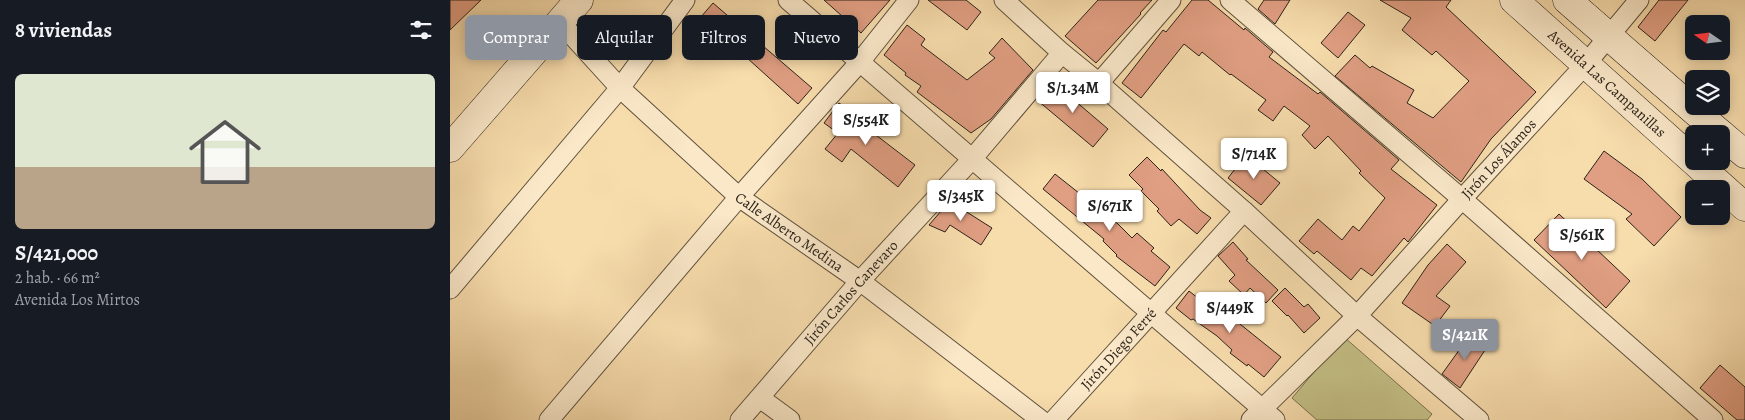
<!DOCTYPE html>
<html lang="es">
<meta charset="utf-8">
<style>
body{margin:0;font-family:Alegreya,serif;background:#242831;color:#f1f3f6;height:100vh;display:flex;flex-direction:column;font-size:19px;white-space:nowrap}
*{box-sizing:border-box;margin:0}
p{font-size:16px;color:#9ea1a6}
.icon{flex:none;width:28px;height:28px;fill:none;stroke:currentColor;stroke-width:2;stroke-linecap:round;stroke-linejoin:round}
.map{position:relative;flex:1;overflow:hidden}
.drawer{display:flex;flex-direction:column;background:#171b24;width:450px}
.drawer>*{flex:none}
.top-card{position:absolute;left:15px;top:15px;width:475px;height:45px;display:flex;gap:10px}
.needle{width:32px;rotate:284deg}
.fabs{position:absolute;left:1235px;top:15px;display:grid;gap:10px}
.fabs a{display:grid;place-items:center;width:45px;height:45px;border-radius:8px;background:#171b24;box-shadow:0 2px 12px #0003;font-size:25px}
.price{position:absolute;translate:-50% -42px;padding:0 11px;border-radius:5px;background:#fff;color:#222;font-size:16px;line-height:32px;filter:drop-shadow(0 1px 2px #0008)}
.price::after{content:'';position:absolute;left:50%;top:30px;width:15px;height:11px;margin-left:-8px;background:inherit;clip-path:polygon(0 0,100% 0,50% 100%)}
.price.active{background:#8c9099;color:#fff}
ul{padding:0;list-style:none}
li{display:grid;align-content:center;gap:10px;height:265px;padding:0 15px}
li span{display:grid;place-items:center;height:155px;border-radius:8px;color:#555}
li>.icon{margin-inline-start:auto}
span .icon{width:90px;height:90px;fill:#fffc;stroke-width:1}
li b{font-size:21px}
h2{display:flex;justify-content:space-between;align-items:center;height:60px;padding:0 15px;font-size:21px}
.chip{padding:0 18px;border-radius:8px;background:#171b24;box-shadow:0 2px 12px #0003;font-size:18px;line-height:45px}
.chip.active{background:#8c9099;color:#fff}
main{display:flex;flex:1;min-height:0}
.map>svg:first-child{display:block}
.green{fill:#c3bf85;stroke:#787150}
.building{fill:#e09e82;stroke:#2c231a}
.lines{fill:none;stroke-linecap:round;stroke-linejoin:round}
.street-casing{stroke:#5f513e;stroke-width:21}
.secondary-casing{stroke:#2c231a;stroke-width:29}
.street{stroke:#fae8c9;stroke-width:19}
.secondary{stroke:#fae8c9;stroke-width:28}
.labels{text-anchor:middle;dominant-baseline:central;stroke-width:4;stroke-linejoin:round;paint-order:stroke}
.street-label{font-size:15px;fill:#2c231a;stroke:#fae8c9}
</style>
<main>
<section class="drawer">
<h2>8 viviendas<svg class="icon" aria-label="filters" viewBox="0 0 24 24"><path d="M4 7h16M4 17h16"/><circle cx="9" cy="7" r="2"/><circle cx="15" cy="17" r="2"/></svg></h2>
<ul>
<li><span style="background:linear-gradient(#dfe7d0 60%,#b9a48a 0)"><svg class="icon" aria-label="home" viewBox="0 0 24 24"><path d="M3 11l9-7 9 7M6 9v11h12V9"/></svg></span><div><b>S/421,000</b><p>2 hab. · 66 m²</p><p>Avenida Los Mirtos</p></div></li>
</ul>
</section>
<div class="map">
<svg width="1295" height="420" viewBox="0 0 1295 420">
<rect width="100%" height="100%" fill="#f7dcac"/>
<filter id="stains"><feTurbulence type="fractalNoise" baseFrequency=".004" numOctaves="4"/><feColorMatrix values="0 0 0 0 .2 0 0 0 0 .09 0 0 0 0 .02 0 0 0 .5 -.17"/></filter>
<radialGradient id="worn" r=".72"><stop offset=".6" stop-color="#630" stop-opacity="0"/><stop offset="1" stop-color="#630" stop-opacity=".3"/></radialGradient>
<path class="green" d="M894,337L982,414L977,420H867L842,398Z"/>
<path class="building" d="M0,0H31L0,30Z
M374,0H440L411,33Z
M478,0H516L531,12L517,30Z
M648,0H702L690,13L691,14L646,63L615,36Z
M742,0H758L794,30L795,28L823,52L819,57L868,94L870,92L949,160L941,169L987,205L958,242L954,238L922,276L911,268L901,280L867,251L864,254L849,241L868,219L892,240L903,226L909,231L935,198L909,173L911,171L878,136L865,149L852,135L860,126L834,106L823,121L808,110L816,100L781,74L780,75L752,52L749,56L734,44L691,98L672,83L713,30L716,32Z
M814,0H840L825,24L808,9Z
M930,0H1001L996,7L1086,92L1041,139L1011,182L885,76L905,55L920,68L922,66L964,90L957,103L983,118L1019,81L986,51L982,55L952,30L961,18Z
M1209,0H1238L1205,41L1188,27Z
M263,3L362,88L348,104L286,48L283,51L276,41L270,48L244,25Z
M898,12L915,25L888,58L871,43Z
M457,25L475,39L471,45L517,80L545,58L539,53L552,38L583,70L541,119L521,133L467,92L471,86L455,75L456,73L434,55Z
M603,82L658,129L643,147L587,100Z
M389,103L402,112L401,114L422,132L465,165L448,187L401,149L392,162L375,149L388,133L374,123Z
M1154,151L1192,179L1231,217L1204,246L1176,219L1182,214L1134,179Z
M796,155L830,183L811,205L778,178Z
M697,157L711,171L712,169L750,210L761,218L747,234L729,219L721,226L707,211L709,209L691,191L693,189L679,175Z
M605,174L668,224L682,238L687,233L704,248L701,251L720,267L705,286L666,256L667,255L653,241L654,239L593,189Z
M504,196L515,205L512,209L542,228L531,245L500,225L495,232L479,225Z
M1109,214L1180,281L1156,308L1084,240Z
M783,242L798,259L796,260L828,290L816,303L800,288L794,295L779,281L785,275L768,256Z
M997,244L1016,262L986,296L1000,306L985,326L952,303L978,265Z
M835,288L854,307L858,304L870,318L854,333L838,315L837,316L822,301Z
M739,291L758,306L760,303L780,316L831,357L814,377L798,364L797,366L780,353L782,350L767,336L743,319L741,320L726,308Z
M1020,335L1037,347L1010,388L992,374Z
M1270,365L1295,387V420H1287L1250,388Z"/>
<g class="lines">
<defs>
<g id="street">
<path d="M338,0L825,420"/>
<path d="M554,0L612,53L649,83L794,211L907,316L1029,420"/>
<path d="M780,0L1012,199L1263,420"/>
<path id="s1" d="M110,22L170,88L289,197L410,281L591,420"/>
<path d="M649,83L721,0"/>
<path d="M0,289L170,88L235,0"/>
<path d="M310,398L340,420"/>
<path d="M99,420L289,197L409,63L459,0"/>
<path id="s2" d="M290,420L410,281L522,159L612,53"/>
<path id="s3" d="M604,420L794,211"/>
<path id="s4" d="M801,420L907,316L1012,199L1135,65L1189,0"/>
</g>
<g id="secondary">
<path id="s5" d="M1064,0L1295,207"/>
<path d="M1117,0L1271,134"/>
<path d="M1271,134L1295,154"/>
<path d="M0,148L129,0"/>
</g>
</defs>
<use href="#street" class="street-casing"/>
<use href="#secondary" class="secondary-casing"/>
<use href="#street" class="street"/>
<use href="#secondary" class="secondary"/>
</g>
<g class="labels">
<g class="street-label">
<text stroke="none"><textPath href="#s5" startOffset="125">Avenida Las Campanillas</textPath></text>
<text stroke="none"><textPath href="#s4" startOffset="360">Jirón Los Álamos</textPath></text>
<text stroke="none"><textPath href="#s1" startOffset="312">Calle Alberto Medina</textPath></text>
<text stroke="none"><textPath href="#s2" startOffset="169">Jirón Carlos Canevaro</textPath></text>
<text stroke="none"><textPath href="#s3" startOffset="96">Jirón Diego Ferré</textPath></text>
</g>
</g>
<rect width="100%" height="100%" filter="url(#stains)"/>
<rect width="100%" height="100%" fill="url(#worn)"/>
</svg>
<div class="fabs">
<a><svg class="needle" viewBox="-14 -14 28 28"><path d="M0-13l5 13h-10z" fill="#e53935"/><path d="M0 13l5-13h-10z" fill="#9ea1a6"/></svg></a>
<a><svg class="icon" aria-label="layers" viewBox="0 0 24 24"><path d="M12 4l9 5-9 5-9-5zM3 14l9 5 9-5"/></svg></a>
<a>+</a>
<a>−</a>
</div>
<b class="price" style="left:623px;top:114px">S/1.34M</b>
<b class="price" style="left:416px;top:146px">S/554K</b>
<b class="price" style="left:804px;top:180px">S/714K</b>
<b class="price" style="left:511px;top:222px">S/345K</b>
<b class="price" style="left:660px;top:232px">S/671K</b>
<b class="price" style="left:1132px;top:261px">S/561K</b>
<b class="price" style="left:780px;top:334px">S/449K</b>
<b class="price active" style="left:1015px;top:361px">S/421K</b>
<div class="top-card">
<a class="chip active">Comprar</a>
<a class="chip">Alquilar</a>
<a class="chip">Filtros</a>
<a class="chip">Nuevo</a>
</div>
</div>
</main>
